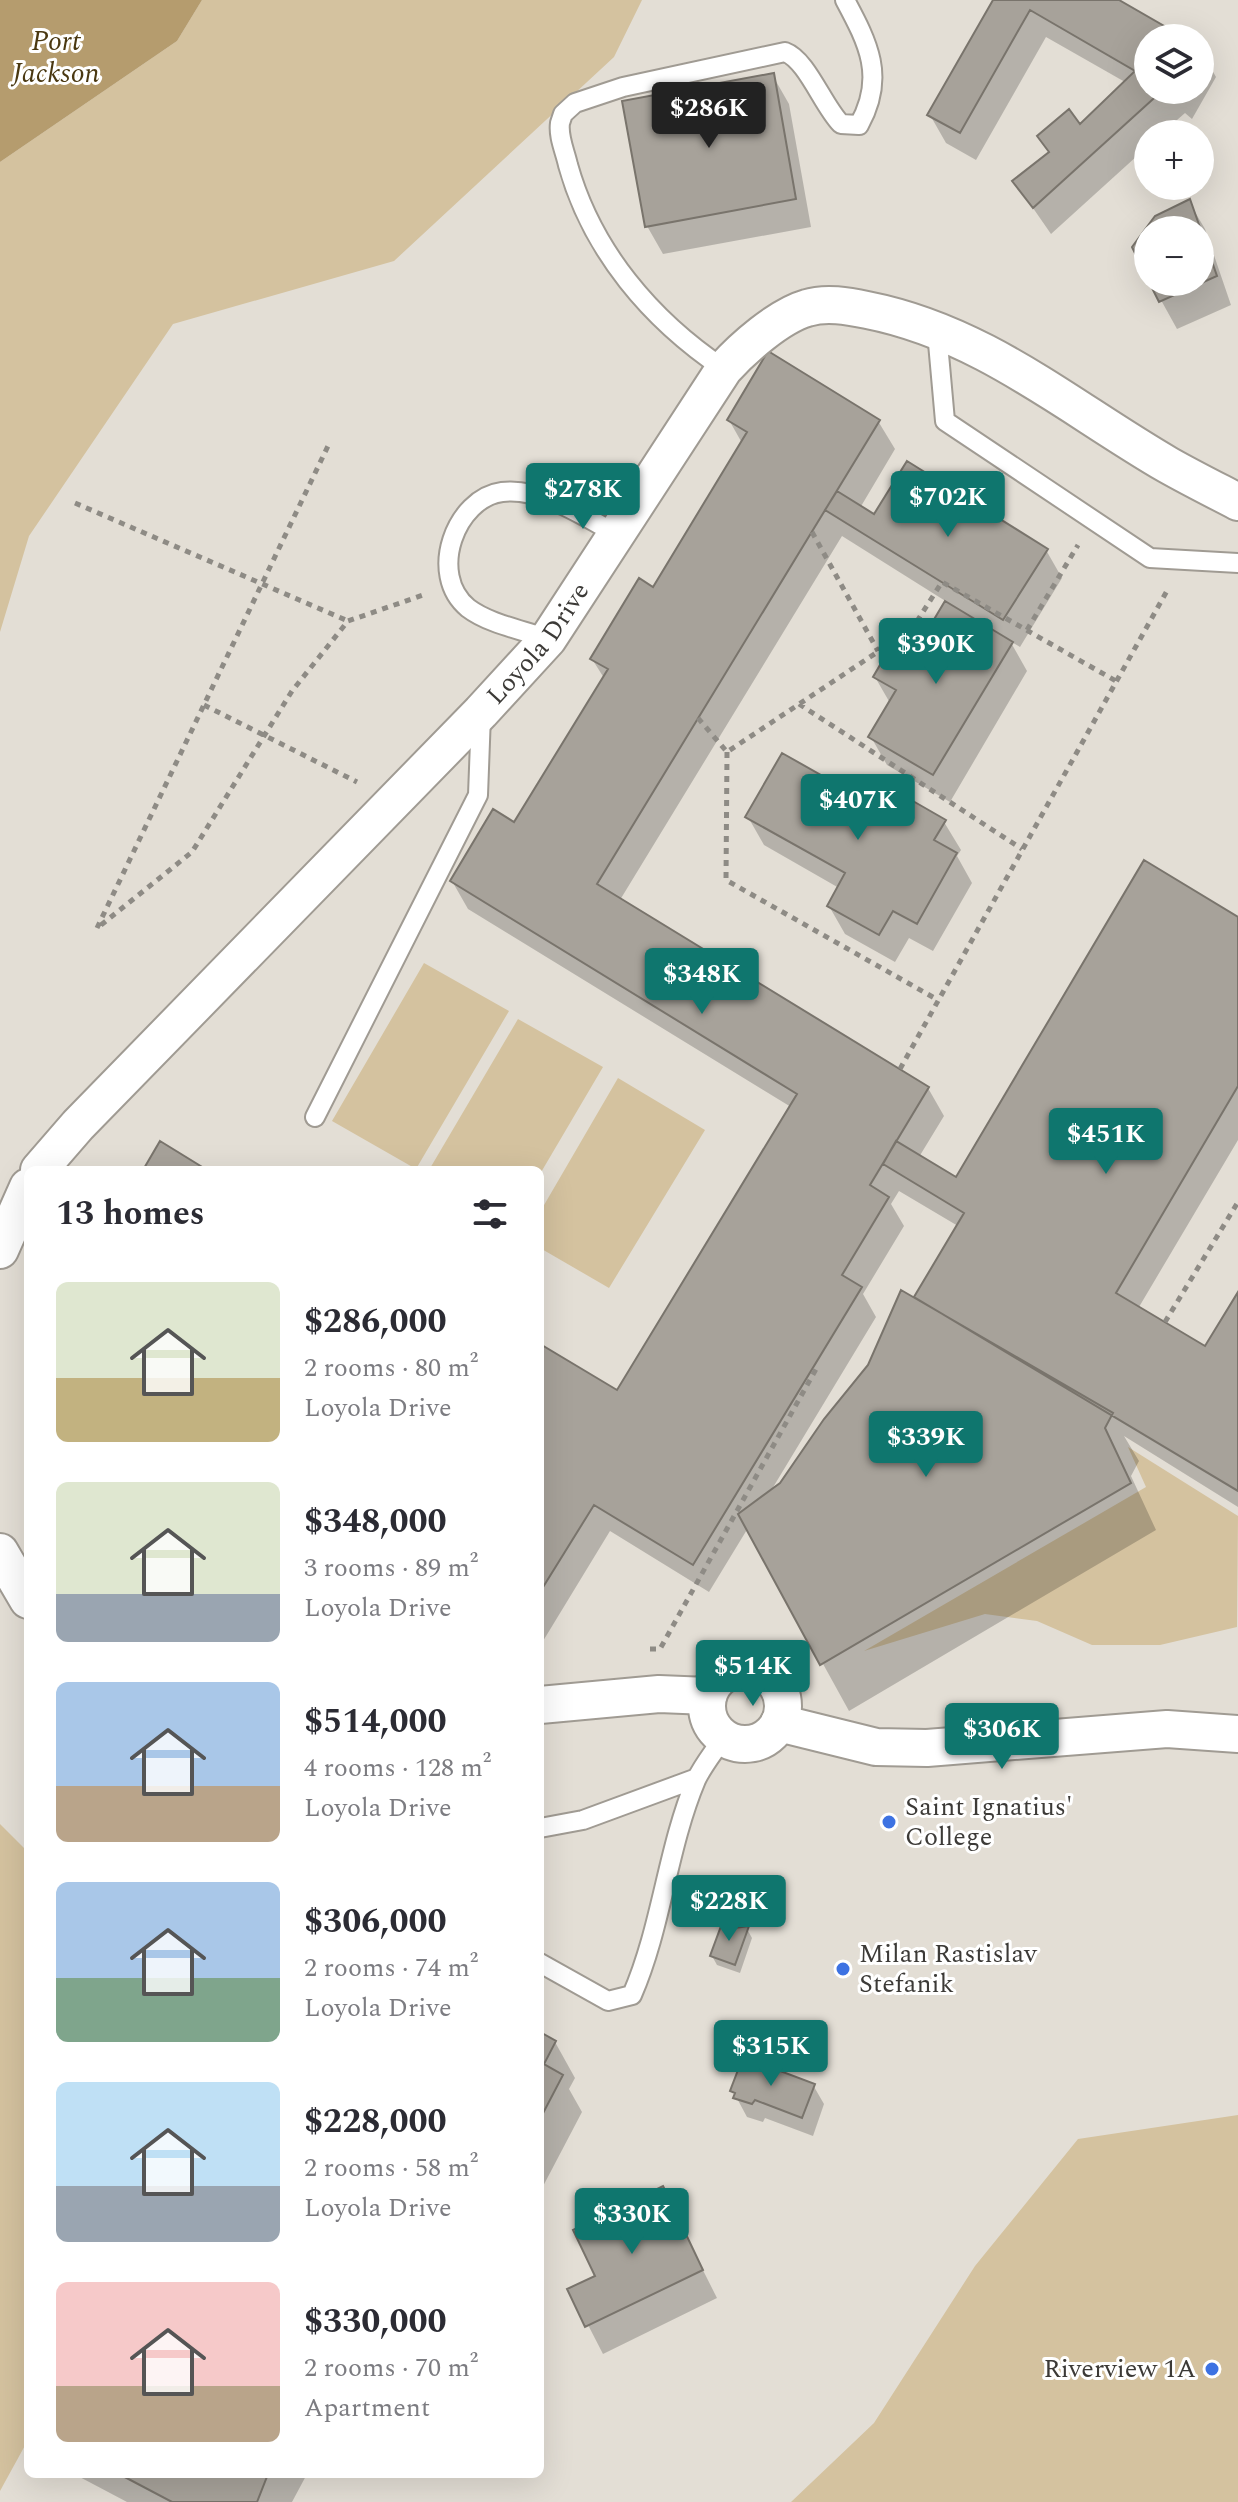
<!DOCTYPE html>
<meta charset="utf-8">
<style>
body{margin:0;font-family:Spectral,serif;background:#f2f2f3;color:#2b2b33;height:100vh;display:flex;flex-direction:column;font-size:30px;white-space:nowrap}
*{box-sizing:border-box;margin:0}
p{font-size:26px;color:#7c7c81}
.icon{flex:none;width:44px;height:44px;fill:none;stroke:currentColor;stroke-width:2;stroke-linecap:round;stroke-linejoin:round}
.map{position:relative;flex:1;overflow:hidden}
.drawer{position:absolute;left:24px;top:1166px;width:520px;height:1312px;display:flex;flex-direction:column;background:#fff;border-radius:12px;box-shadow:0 8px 32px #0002}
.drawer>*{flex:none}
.buttons{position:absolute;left:1134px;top:24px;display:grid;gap:16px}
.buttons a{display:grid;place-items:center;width:80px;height:80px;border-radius:50%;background:#fff;box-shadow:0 8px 32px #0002;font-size:40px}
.price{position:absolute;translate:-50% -68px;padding:0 18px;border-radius:8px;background:#0f766e;color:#fff;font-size:26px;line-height:52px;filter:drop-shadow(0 2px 4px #0008)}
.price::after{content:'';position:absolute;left:50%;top:48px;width:24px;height:18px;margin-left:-12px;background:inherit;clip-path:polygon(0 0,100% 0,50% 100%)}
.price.current{background:#222;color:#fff}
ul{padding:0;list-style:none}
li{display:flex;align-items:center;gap:24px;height:200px;padding:0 32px}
li span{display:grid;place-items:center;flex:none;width:224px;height:160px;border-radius:12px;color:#555}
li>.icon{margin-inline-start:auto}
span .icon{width:96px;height:96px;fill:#fffc;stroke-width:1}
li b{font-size:34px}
h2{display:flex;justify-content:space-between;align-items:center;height:96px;padding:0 32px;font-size:34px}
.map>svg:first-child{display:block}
.green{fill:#d4c29f}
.water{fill:#b59c6e}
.shadow{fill:#0003;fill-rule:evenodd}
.building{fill:#a7a29a;stroke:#79746c;stroke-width:2}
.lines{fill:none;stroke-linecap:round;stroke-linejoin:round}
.service-casing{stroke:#a09b93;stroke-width:22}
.minor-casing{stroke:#a09b93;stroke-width:40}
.path{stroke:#8e8b85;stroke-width:5;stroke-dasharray:6 6;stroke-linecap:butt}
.service{stroke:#fff;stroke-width:18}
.minor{stroke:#fff;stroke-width:36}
.poi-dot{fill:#3d72e2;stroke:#fff;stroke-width:3}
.labels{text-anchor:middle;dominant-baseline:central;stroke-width:6;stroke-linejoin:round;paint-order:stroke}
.street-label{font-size:26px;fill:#3c3a37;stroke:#fff}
.poi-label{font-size:26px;fill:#3c3a37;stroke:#fff;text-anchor:start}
.water-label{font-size:28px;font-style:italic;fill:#4a3811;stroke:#fff}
</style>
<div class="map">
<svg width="1238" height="2502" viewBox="0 0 1238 2502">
<rect width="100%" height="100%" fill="#e3ded5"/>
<path class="green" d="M202,0H642L614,57L394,261L173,324L29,536L0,632V162L177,41Z
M424,963L509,1011L416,1169L332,1121Z
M518,1019L603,1067L540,1174V1170H429Z
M618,1078L705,1130L609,1288L540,1248V1212Z
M1128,1447L1238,1516L1237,1627L1160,1645H1092L1037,1621L985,1614L864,1651L1146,1487Z
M0,1824L28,1852V2440L0,2491Z
M1238,2115V2502H791L874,2423L975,2266L1078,2139Z"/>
<path class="water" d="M0,0H202L177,41L0,162Z"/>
<path class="shadow" d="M995,0H1115L1181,38H1148V90H1200V49L1216,77L1192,119L1185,113L1161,134H1148V146L1051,234L1015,182L1050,154L1040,137L1079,127L1125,82L1046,37L976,160L946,143L930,115Z
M773,76L789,104L811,227L663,254L647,226Z
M1189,202L1205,229L1231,305L1177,329L1151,282H1200V230H1148V275L1134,247L1156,218Z
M729,420L878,421L895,449L860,508L874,517L1046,550L1062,578L1020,647L1010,641L1027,671L950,802L887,765L871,737L890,703L875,677L918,650L947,602L842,536L620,900L928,1088L944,1116L919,1157L957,1180L1238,919V1140L1139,1307L1206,1348L1238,1296V1507L1124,1436L1139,1461L1131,1476L1156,1530L849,1711L748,1528L709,1592L610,1531L540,1646V1346L618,1393L791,1107L468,909L452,881L515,825L604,678L592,659L653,590L742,443ZM899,1191L958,1226L917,1297L921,1304L869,1366L782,1485L769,1494L876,1317L863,1294L904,1226L891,1204Z
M882,812L944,822L961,850L957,856L972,883L933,951L909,938L895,962L845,934L829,906L839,888L764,845L748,817Z
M747,1929L752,1938L740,1973L717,1965L712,1956L734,1930Z
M540,2034L555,2042L575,2078L569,2089L582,2112L540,2192Z
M813,2085L824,2104L813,2136L765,2118L763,2122L747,2117L733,2091Z
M662,2189L717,2298L603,2354L570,2290L597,2277Z
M74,2474H307L292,2502H127Z"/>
<path class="building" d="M993,0H1119L1185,38H1148V90H1163L1033,208L1012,181L1049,152L1037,136L1069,109L1080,124L1135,71L1030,10L960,133L927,115Z
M774,73L796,199L645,227L622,101Z
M1190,199L1217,276L1159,302L1149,282H1200V230H1148V280L1132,247L1155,216Z
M768,351L880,420L597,884L929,1087L870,1185L889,1197L842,1275L862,1287L693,1565L594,1505L540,1592V1344L617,1390L797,1094L450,881L493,809L514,822L608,669L590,659L639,578L653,587L747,432L727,420Z
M907,461L1048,549L1003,620L825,510L837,491L874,514Z
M945,601L1013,642L933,775L868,737L896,690L873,677L897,636L917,648Z
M782,753L881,809L892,789L946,820L934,840L957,853L917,924L893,911L879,935L827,906L845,873L745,817Z
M1144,860L1238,917V1086L1116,1293L1205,1346L1238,1292V1491L914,1297L964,1213L883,1164L896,1141L956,1177Z
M160,1141L207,1170H143Z
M901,1290L1113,1413L1105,1428L1131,1483L820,1665L738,1514L780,1483L824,1419L868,1365Z
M724,1918L735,1928L749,1926L735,1965L710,1956Z
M540,2032L556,2041L544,2064L563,2075L540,2119Z
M743,2057L815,2084L802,2118L755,2100L752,2104L733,2098L735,2093L730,2091Z
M663,2186L703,2270L585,2327L567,2289L595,2276L573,2230Z
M119,2474H268L257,2502H172Z"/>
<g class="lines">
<defs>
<path id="service" d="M937,332L945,421L1150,558L1238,563
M724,369C651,320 592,251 568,165C565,151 558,137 560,123L563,114L575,103L623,87L785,52C807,60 823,106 841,124L859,125C886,77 868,43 845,0
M548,639C523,630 489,624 468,608C427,574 456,498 502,492C540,487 584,516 616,534
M315,1117L478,795L481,715
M540,1828L583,1820L697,1778
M540,1963L608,2001L632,1995C662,1926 667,1849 696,1780C703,1765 714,1752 723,1738"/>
<g id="minor">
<path id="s1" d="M39,1170L78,1125L481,712L548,639L724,369C743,348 779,316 807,308C826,302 848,306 867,310C984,333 1068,407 1168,465C1191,478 1215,490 1238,502"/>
<path d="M0,1250L28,1187"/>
<path d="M0,1552L28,1600"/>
<circle cx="745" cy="1706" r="38"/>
<path d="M540,1705L659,1694L708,1696"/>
<path d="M779,1723L876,1747L927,1748L1167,1729L1238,1734"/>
</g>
</defs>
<use href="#service" class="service-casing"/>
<use href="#minor" class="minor-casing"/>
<path class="path" d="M75,503L348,621
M812,532L878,651
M1027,630L1078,545
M799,704L1022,849
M204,705L357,782
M698,718L727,752L912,629L942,582L1116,681
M727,752L726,880L938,1000
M101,925L192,852L292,691L348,621L426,594
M97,928L328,446
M900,1069L1168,589
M1165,1322L1238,1202
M650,1649H660L816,1369"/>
<use href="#service" class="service"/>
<use href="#minor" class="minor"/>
</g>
<g class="poi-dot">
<circle cx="889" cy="1822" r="8"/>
<circle cx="843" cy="1969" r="8"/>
<circle cx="1212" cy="2369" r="8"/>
</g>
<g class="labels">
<g class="street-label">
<text stroke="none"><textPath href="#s1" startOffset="726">Loyola Drive</textPath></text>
</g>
<g class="poi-label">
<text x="905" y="1807">Saint Ignatius'<tspan x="905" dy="30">College</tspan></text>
<text x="859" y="1954">Milan Rastislav<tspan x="859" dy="30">Stefanik</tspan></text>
<text x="1196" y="2369" text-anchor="end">Riverview 1A</text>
</g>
<g class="water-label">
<text x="56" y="41">Port<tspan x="56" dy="32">Jackson</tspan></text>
</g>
</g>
</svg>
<div class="buttons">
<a><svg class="icon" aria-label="layers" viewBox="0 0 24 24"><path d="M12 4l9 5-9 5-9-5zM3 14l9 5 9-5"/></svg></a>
<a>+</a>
<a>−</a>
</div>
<b class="price current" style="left:709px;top:150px">$286K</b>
<b class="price" style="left:583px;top:531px">$278K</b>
<b class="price" style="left:948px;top:539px">$702K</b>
<b class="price" style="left:936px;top:686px">$390K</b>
<b class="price" style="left:858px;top:842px">$407K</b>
<b class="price" style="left:702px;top:1016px">$348K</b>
<b class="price" style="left:1106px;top:1176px">$451K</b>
<b class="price" style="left:926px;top:1479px">$339K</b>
<b class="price" style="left:753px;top:1708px">$514K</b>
<b class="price" style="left:1002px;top:1771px">$306K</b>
<b class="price" style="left:729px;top:1943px">$228K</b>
<b class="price" style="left:771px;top:2088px">$315K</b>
<b class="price" style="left:632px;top:2256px">$330K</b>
<section class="drawer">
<h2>13 homes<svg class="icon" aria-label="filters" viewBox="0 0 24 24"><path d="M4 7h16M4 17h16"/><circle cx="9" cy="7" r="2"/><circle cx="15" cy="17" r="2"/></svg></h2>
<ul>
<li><span style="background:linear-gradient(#dfe7d0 60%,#c2b280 0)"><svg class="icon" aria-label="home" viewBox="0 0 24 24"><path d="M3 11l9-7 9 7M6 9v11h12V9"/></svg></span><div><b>$286,000</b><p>2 rooms · 80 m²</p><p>Loyola Drive</p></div></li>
<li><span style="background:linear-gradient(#dfe7d0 70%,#9aa5b1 0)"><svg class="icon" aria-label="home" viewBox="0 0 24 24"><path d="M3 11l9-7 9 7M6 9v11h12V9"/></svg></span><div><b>$348,000</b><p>3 rooms · 89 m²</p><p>Loyola Drive</p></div></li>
<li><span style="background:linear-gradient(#a9c7e8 65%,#b9a48a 0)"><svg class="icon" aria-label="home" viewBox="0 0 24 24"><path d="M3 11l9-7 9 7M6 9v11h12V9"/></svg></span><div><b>$514,000</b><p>4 rooms · 128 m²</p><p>Loyola Drive</p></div></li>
<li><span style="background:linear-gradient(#a9c7e8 60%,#7fa58c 0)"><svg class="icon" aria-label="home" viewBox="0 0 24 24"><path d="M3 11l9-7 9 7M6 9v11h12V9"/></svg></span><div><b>$306,000</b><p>2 rooms · 74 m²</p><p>Loyola Drive</p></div></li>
<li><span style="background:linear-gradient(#bfe0f5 65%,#9aa5b1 0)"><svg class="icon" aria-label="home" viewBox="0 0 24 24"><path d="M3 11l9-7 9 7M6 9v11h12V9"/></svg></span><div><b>$228,000</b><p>2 rooms · 58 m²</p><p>Loyola Drive</p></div></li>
<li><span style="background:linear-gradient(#f6c9c9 65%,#b9a48a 0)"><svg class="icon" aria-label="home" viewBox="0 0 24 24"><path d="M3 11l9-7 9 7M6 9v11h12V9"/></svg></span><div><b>$330,000</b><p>2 rooms · 70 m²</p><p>Apartment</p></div></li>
</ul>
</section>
</div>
